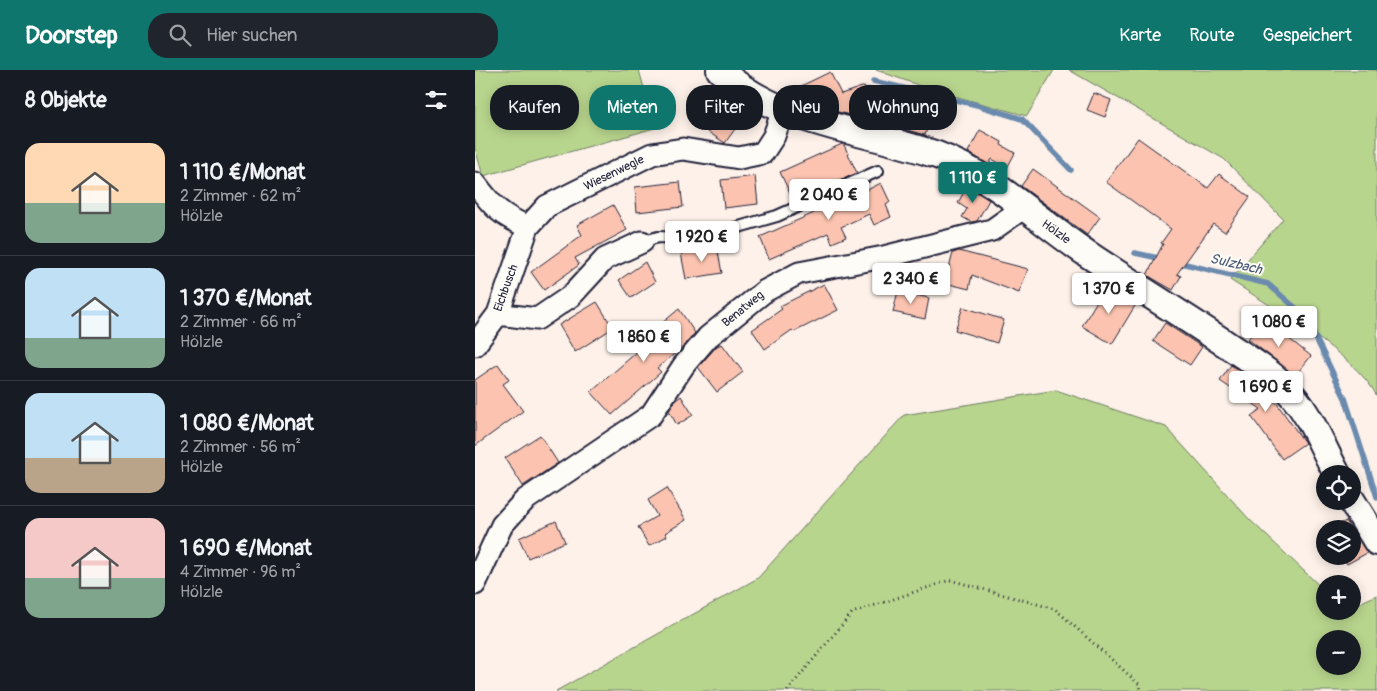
<!DOCTYPE html>
<html lang="de">
<meta charset="utf-8">
<style>
body{margin:0;font-family:Pangolin,sans-serif;background:#20242c;color:#f1f3f6;height:100vh;display:flex;flex-direction:column;font-size:19px;white-space:nowrap}
*{box-sizing:border-box;margin:0}
p{font-size:16px;color:#9ea1a6}
.icon{flex:none;width:28px;height:28px;fill:none;stroke:currentColor;stroke-width:2;stroke-linecap:round;stroke-linejoin:round}
.map{position:relative;flex:1;overflow:hidden}
.panel{display:flex;flex-direction:column;background:#171b24;width:475px}
.panel>*{flex:none}
.guide{position:absolute;left:15px;top:15px;width:475px;height:45px;display:flex;gap:10px}
.tools{position:absolute;left:841px;top:395px;display:grid;gap:10px}
.tools a{display:grid;place-items:center;width:45px;height:45px;border-radius:50%;background:#171b24;box-shadow:0 2px 12px #0003;font-size:25px}
.price{position:absolute;translate:-50% -42px;padding:0 11px;border-radius:5px;background:#fff;color:#222;font-size:16px;line-height:32px;filter:drop-shadow(0 1px 2px #0008)}
.price::after{content:'';position:absolute;left:50%;top:30px;width:15px;height:11px;margin-left:-8px;background:inherit;clip-path:polygon(0 0,100% 0,50% 100%)}
.price.active{background:#0f766e;color:#fff}
ul{padding:0;list-style:none}
li{display:flex;align-items:center;gap:15px;height:125px;padding:0 25px}
li+li{border-top:1px solid #363941}
li span{display:grid;place-items:center;flex:none;width:140px;height:100px;border-radius:15px;color:#555}
li>.icon{margin-inline-start:auto}
span .icon{width:60px;height:60px;fill:#fffc;stroke-width:1}
li b{font-size:21px}
h2{display:flex;justify-content:space-between;align-items:center;height:60px;padding:0 25px;font-size:21px}
.chip{padding:0 18px;border-radius:20px;background:#171b24;box-shadow:0 2px 12px #0003;font-size:18px;line-height:45px}
.chip.active{background:#0f766e;color:#fff}
header{display:flex;align-items:center;gap:30px;box-sizing:border-box;height:70px;padding:0 25px;background:#0f766e;color:#fff}
header strong{font-size:24px}
nav{display:flex;gap:28px;margin-inline-start:auto;font-size:18px}
.search{width:350px;height:45px;background:#20242c;display:flex;align-items:center;gap:12px;box-sizing:border-box;padding:0 18px;border-radius:20px;color:#9ea1a6;font-size:19px}
main{display:flex;flex:1;min-height:0}
.map>svg:first-child{display:block}
.green{fill:#b8d58d;stroke:#6d7c64;fill-rule:evenodd}
.lines{fill:none;stroke-linecap:round;stroke-linejoin:round}
.stream{stroke:#6b8aae;stroke-width:5.5}
.building{fill:#fcc4b0;stroke:#22223b}
.service-casing{stroke:#22223b;stroke-width:14}
.minor-casing{stroke:#22223b;stroke-width:25}
.tertiary-casing{stroke:#22223b;stroke-width:30}
.path{stroke:#22223b;stroke-width:3;stroke-dasharray:1 4;stroke-linecap:butt}
.service{stroke:#fdfcf7;stroke-width:10}
.minor{stroke:#fdfcf7;stroke-width:21}
.tertiary{stroke:#fdfcf7;stroke-width:26}
.labels{text-anchor:middle;dominant-baseline:central;stroke-width:4;stroke-linejoin:round;paint-order:stroke}
.street-label{font-size:12px;fill:#22223b;stroke:#fdfcf7}
.water-label{font-size:14px;font-style:italic;fill:#475674;stroke:#fdfcf7}
</style>
<header>
<strong>Doorstep</strong>
<div class="search"><svg class="icon" aria-label="search" viewBox="0 0 24 24"><circle cx="10" cy="10" r="6"/><path d="M15 15l6 6"/></svg>Hier suchen</div>
<nav><a>Karte</a><a>Route</a><a>Gespeichert</a></nav>
</header>
<main>
<section class="panel">
<h2>8 Objekte<svg class="icon" aria-label="filters" viewBox="0 0 24 24"><path d="M4 7h16M4 17h16"/><circle cx="9" cy="7" r="2"/><circle cx="15" cy="17" r="2"/></svg></h2>
<ul>
<li><span style="background:linear-gradient(#ffd9b3 60%,#7fa58c 0)"><svg class="icon" aria-label="home" viewBox="0 0 24 24"><path d="M3 11l9-7 9 7M6 9v11h12V9"/></svg></span><div><b>1 110 €/Monat</b><p>2 Zimmer · 62 m²</p><p>Hölzle</p></div></li>
<li><span style="background:linear-gradient(#bfe0f5 70%,#7fa58c 0)"><svg class="icon" aria-label="home" viewBox="0 0 24 24"><path d="M3 11l9-7 9 7M6 9v11h12V9"/></svg></span><div><b>1 370 €/Monat</b><p>2 Zimmer · 66 m²</p><p>Hölzle</p></div></li>
<li><span style="background:linear-gradient(#bfe0f5 65%,#b9a48a 0)"><svg class="icon" aria-label="home" viewBox="0 0 24 24"><path d="M3 11l9-7 9 7M6 9v11h12V9"/></svg></span><div><b>1 080 €/Monat</b><p>2 Zimmer · 56 m²</p><p>Hölzle</p></div></li>
<li><span style="background:linear-gradient(#f6c9c9 60%,#7fa58c 0)"><svg class="icon" aria-label="home" viewBox="0 0 24 24"><path d="M3 11l9-7 9 7M6 9v11h12V9"/></svg></span><div><b>1 690 €/Monat</b><p>4 Zimmer · 96 m²</p><p>Hölzle</p></div></li>
</ul>
</section>
<div class="map">
<svg width="902" height="621" viewBox="0 0 902 621">
<rect width="100%" height="100%" fill="#fdf1e9"/>
<filter id="ink" filterUnits="userSpaceOnUse"><feTurbulence type="fractalNoise" baseFrequency=".02" numOctaves="2"/><feDisplacementMap in="SourceGraphic" scale="10" xChannelSelector="R" yChannelSelector="G"/><feConvolveMatrix kernelMatrix="1 2 1 2 8 2 1 2 1" color-interpolation-filters="sRGB"/></filter>
<g filter="url(#ink)">
<path class="green" d="M0,0H164L180,58L8,106L0,78Z
M401,0H579L552,46L454,19Z
M594,0H902V326C880,284 796,237 755,210L808,149L749,89Z
M581,320L691,357L774,449L850,521V541H878V536L902,525V621H81L283,508L429,345ZM850,569H878V596H850Z"/>
<g class="lines">
<path class="stream" d="M398,11L502,35L547,49L596,100
M660,183L688,189
M702,192L793,214L830,246L870,328L902,427"/>
</g>
<path class="building" d="M355,2L366,24L387,17L428,22L427,30L458,41L450,65L418,56L421,46L398,40L375,45L355,40L351,32L342,36L331,32L324,17Z
M239,22L270,45L250,73L218,52Z
M619,23L636,30L630,47L612,40Z
M505,60L527,72L526,75L540,83L532,98L517,89L514,95L493,82Z
M663,68L733,118L744,104L775,127L750,162L738,154L702,204L706,206L698,220L672,205L688,174L686,173L696,159L631,112Z
M367,74L369,75L382,103L318,130L305,102Z
M558,99L625,147L612,165L546,116Z
M280,106L283,134L249,138L246,110Z
M205,112L208,137L162,142L160,117Z
M406,113L415,132L411,135L416,147L399,155L394,144L366,157L371,167L357,173L353,163L294,189L285,167L386,122L368,124L387,116L390,121Z
M492,116L514,130L502,151L496,152L487,147L492,139L483,133Z
M138,135L152,160L100,188L104,195L69,220L56,202L107,165L102,155Z
M242,177L247,203L211,209L206,183Z
M484,181L553,199L544,223L497,205L494,219L470,213L478,183Z
M170,192L180,212L156,228L144,210Z
M349,214L363,240L319,262L317,260L290,279L277,260L307,239L305,236Z
M631,216L661,234L637,274L607,256Z
M423,221L454,228L450,249L418,242Z
M122,232L138,258L100,282L84,255Z
M488,237L529,250L522,273L480,260Z
M204,239L220,263L208,277L182,298L186,302L137,345L116,322L178,268L174,264Z
M789,249L836,286L820,306L773,269Z
M690,253L727,277L715,295L678,271Z
M247,274L268,302L242,322L223,297L242,276Z
M23,294L34,310L28,314L48,341L0,376V310Z
M756,295L795,324L830,373L807,389L776,346L786,339L745,311Z
M206,326L218,345L202,355L194,341L201,330Z
M65,365L83,393L48,416L30,388Z
M192,418L211,450L190,463L192,466L174,476L163,457L182,446L173,430Z
M81,451L90,472L53,488L44,468Z
M871,451L876,459H856Z
M878,461L892,483L872,494L868,486H878Z"/>
<g class="lines">
<defs>
<path id="service" d="M167,172L183,167L209,168L243,163L302,146L403,101"/>
<path id="minor" d="M0,113C18,137 25,145 53,157L72,136L177,84L208,79L264,88L288,83L299,66L308,40
M23,244L62,249L96,226L130,189L167,172
M0,275L23,244L53,157
M0,514L27,455L50,430L176,345L209,295L233,267L290,221L324,203L409,187L517,160L548,138"/>
<path id="tertiary" d="M245,0C301,54 391,60 462,85C519,106 564,152 614,185C659,215 706,244 751,274C773,289 800,304 817,325C837,348 848,378 862,404
M877,431L902,472"/>
</defs>
<use href="#service" class="service-casing"/>
<use href="#minor" class="minor-casing"/>
<use href="#tertiary" class="tertiary-casing"/>
<path class="path" d="M312,621L377,543L475,510L580,539L664,614L667,621"/>
<use href="#service" class="service"/>
<use href="#minor" class="minor"/>
<use href="#tertiary" class="tertiary"/>
</g>
</g>
<g class="labels">
<g class="street-label">
<text transform="translate(139 103) rotate(-26)">Wiesenwegle</text>
<text transform="translate(581 162) rotate(36)">Hölzle</text>
<text transform="translate(31 218) rotate(-70)">Eichbusch</text>
<text transform="translate(268 239) rotate(-39)">Benatweg</text>
</g>
<g class="water-label">
<text transform="translate(761 194) rotate(13)">Sulzbach</text>
</g>
</g>
</svg>
<div class="tools">
<a><svg class="icon" aria-label="locate" viewBox="0 0 24 24"><circle cx="12" cy="12" r="6"/><path d="M12 2v4M12 18v4M2 12h4M18 12h4"/></svg></a>
<a><svg class="icon" aria-label="layers" viewBox="0 0 24 24"><path d="M12 4l9 5-9 5-9-5zM3 14l9 5 9-5"/></svg></a>
<a>+</a>
<a>−</a>
</div>
<b class="price active" style="left:498px;top:134px">1 110 €</b>
<b class="price" style="left:354px;top:151px">2 040 €</b>
<b class="price" style="left:227px;top:193px">1 920 €</b>
<b class="price" style="left:436px;top:235px">2 340 €</b>
<b class="price" style="left:634px;top:245px">1 370 €</b>
<b class="price" style="left:804px;top:278px">1 080 €</b>
<b class="price" style="left:169px;top:293px">1 860 €</b>
<b class="price" style="left:791px;top:343px">1 690 €</b>
<div class="guide">
<a class="chip">Kaufen</a>
<a class="chip active">Mieten</a>
<a class="chip">Filter</a>
<a class="chip">Neu</a>
<a class="chip">Wohnung</a>
</div>
</div>
</main>
